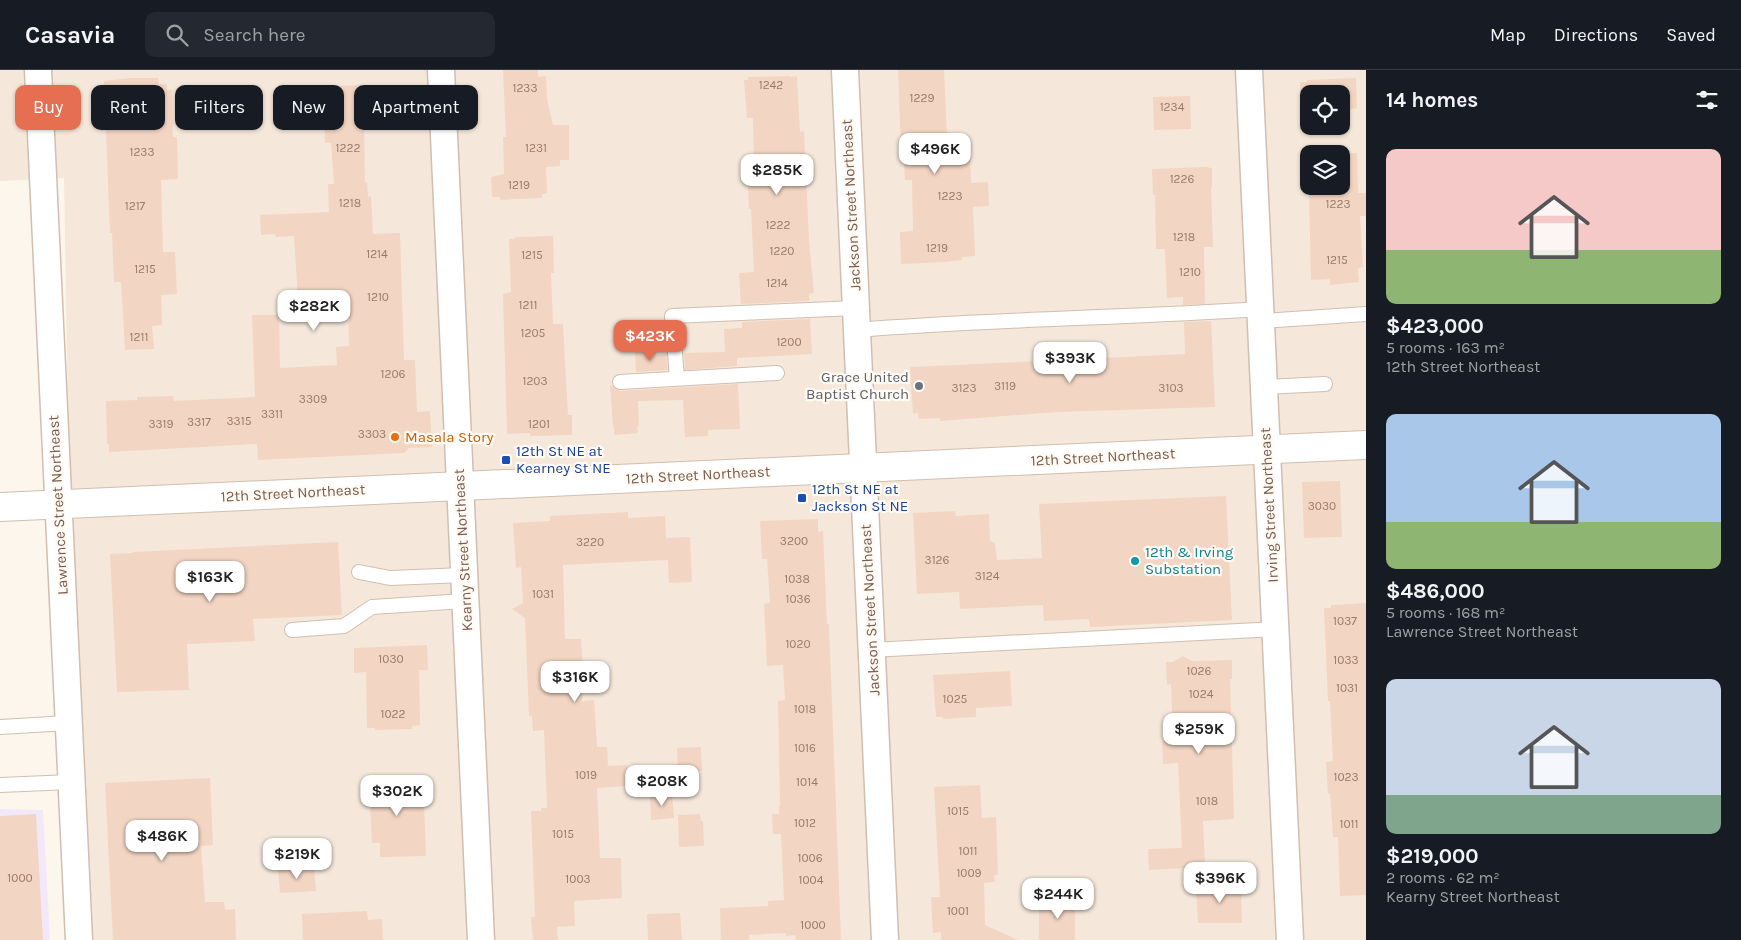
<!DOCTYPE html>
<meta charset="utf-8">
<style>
body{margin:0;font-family:Karla,sans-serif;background:#242831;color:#f1f3f6;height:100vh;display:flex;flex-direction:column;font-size:19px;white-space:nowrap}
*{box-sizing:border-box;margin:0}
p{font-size:16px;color:#9ea1a6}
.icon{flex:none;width:28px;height:28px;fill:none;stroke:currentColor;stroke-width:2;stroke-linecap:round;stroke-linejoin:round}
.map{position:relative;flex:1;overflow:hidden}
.side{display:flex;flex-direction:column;background:#171b24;width:375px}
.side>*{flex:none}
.top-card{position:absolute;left:15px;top:15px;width:475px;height:45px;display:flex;gap:10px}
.buttons{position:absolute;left:1300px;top:15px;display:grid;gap:10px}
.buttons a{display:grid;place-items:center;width:50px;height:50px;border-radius:10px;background:#171b24;box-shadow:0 1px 4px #0004;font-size:25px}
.price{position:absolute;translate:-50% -42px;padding:0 11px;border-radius:10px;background:#fff;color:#222;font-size:16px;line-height:32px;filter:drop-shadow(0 1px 2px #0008)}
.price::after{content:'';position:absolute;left:50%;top:30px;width:15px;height:11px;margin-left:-8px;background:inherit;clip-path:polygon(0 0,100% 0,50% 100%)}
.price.selected{background:#e76f51;color:#fff}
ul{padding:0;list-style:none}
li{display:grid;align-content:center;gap:10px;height:265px;padding:0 20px}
li span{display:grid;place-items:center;height:155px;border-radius:10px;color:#555}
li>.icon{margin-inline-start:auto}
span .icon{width:90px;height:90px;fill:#fffc;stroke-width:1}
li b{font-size:21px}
h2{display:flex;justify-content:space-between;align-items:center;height:60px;padding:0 20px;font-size:21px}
.chip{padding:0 18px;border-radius:10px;background:#171b24;box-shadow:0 1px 4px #0004;font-size:18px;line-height:45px}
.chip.selected{background:#e76f51;color:#fff}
header{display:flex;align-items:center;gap:30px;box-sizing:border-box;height:70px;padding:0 25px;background:#171b24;border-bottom:1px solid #363941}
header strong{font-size:24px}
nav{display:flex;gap:28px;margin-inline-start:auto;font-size:18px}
.search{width:350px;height:45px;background:#242831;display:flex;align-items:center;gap:12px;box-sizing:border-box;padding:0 18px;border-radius:10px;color:#9ea1a6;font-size:19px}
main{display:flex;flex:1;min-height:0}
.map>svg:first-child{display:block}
.residential{fill:#f5e8da;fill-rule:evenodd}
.education{fill:#f3e8fa}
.building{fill:#f3d5c3}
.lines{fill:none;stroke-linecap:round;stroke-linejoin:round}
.service-casing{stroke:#d1beb0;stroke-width:16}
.minor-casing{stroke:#d1beb0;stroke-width:29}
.tertiary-casing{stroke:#d1beb0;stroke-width:30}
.service{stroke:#fff;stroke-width:14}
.minor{stroke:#fff;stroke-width:26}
.tertiary{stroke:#fff;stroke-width:28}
.worship-dot{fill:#6b7280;stroke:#fffaf3;stroke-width:2}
.food-dot{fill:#e8710a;stroke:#fffaf3;stroke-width:2}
.transit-dot{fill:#1a4fb4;stroke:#fffaf3;stroke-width:2}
.culture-dot{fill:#0f9aa8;stroke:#fffaf3;stroke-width:2}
.labels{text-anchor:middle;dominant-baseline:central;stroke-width:4.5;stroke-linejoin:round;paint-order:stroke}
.number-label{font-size:12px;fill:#987a6a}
.street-label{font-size:15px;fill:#7a5c4d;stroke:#fffaf3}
.worship-label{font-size:15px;fill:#5b616d;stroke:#fffaf3;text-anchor:end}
.food-label{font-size:15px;fill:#c56008;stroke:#fffaf3;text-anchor:start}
.transit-label{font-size:15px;fill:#164399;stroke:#fffaf3;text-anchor:start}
.culture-label{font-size:15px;fill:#0d838f;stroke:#fffaf3;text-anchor:start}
</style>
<header>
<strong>Casavia</strong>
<div class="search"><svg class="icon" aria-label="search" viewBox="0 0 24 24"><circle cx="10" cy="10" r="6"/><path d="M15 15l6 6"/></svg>Search here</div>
<nav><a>Map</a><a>Directions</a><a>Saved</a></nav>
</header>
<main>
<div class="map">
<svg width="1366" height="870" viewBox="0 0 1366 870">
<rect width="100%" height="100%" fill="#fdf6ec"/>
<path class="residential" d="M0,0H1366V870H92L69,411L64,108L0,111ZM1309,24H1341V56H1309ZM1309,84H1341V116H1309Z"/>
<path class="education" d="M0,739L43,740L50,870H0Z"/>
<path class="building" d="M503,0H538V7L546,6L547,29L553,55H569V90H560V96L546,97L547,123L542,124V128L500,130V127H492L491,107L504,104L503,67H506Z
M898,0H944L948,87L970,86L971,113L988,112L989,136L973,137L975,186L962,187V190L945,192L901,194L900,162L913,161L912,110H905L903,79H901Z
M790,6V7L797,6L800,62L804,61L809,170L814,223L809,224V231L741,234L739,203L754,202L751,139H749L747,94H754L753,48H747L744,10H748V7Z
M130,8H158L159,14H167V20H172L173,67H177L178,109L161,110L163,182H175L177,224L161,225L162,255L152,256L154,279L125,280L121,212H114L112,163H110L104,11Z
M1356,8L1357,38L1341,41V24H1309V42H1301L1300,12H1307V10Z
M361,15V17L368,16V26L408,23L409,47L364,50L365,113L367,112L368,127L371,126L373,164L400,163L404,290H415L417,342L430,341L432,377L409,378L404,383L258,390L257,374L109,382V374H107L106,331L137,330V327L173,326L174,331L255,327L252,245H279L280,298L337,295L336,277L349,276L348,226L298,228L294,166L276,167L275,164L261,165L260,145L329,142L328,114H334L331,73H325L324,49H319V46H316L315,17Z
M1190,26L1191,59L1154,60L1153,27Z
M1357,83L1358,123H1366V146H1360L1363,197L1358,198L1359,212L1330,215V209L1311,210L1309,125L1325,124L1324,116H1341V84H1337Z
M1204,97L1212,98V118H1211L1213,177H1204L1205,234L1183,235V227L1167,228L1165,179H1156L1155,125H1153L1152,99Z
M553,166L554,203H551L553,254H563L568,345H572V365L530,366V363L507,364L503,224L511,222L509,169H515V167Z
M810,249L812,284L737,288V296L685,300L684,283L725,282L724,259L742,258V252Z
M1211,251L1215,337L1058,342L940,351V348L919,349L918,343L913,344L910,297L1185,284L1184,252Z
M656,281V285L666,284L668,300L636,302L635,282Z
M738,314L740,359L708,360V366L685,367L683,330L638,331L639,356H637L638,363L614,365V357H613L610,315L620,321Z
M1340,411L1342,467L1304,468L1302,412Z
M1226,426L1232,550L1090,557L1089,549L1044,551L1043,535L960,539L959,522L917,524L913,443L955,441L956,446L989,444L990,470L995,474L997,490L1042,488L1039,434Z
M628,442V448L665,446L666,468L690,467L692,512L669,513L668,490L563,495L565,569H581L583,599L582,631L594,630L597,677H607L608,696L627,695L628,716L597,718L600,788H621L622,828L574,831L575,856L557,857L558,870H533L531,847H535L531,741H541V738H547L544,660L533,661L532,646H529L525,548L512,539L523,533L521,497L516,498L513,453L550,451V446Z
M818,449V462L823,461L827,554H829L841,870H796L795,865L786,866V863L749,865V870H721L720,838L768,836V831L784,830L781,764H773L772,744H779V736H780L778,631L785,630L783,595L767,596L764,534L770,533L767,489H762L760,451Z
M338,472L342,545L253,549L255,571L187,574L189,620L117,622L110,484L133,483V482Z
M1366,533V825L1340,826L1338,767H1333L1330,723L1328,724L1326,692L1333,691L1330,631H1328L1324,538H1331V535Z
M427,575L428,600H419L420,655L412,656V659L375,660V658H367L366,602L354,603V578Z
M1183,586L1192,591L1232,590V609H1230L1234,749L1203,751L1205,797L1149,800L1148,779L1182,778L1178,693L1163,694L1162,671L1173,670L1171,614L1167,615L1166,592H1173Z
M1010,601L1012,636L976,638V647L943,649V647H936L933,605Z
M701,677L702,701L678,702L677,678Z
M210,708L213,775L201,776L205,832H224L225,840L235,839L236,870H113L105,713Z
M414,708V709H420V734H424L426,786L380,787V773H372L370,734H363L362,716L375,715V709Z
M980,715L982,748L996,747L998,805H994L995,812L984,813L985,855L1018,870H941V862L933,863L931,827H940L934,717Z
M672,725L674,748L651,750L650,726Z
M36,744L43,870H0V746Z
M700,744L701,751H703L704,776L679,777L678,745Z
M314,797L316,821L280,823L278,799Z
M1241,813L1242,853H1198L1196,816Z
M1075,829V870H1039V837H1045V830Z
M367,841L368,850L382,849L383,870H303L302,844Z
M680,843L682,870H648L647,844Z"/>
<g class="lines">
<defs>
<path id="service" d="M1261,251L1366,244
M857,260C991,249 1126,248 1261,239
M677,308L672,246L856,238
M620,312L777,303
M1263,317L1325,314
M359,502L390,508L464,505
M292,560L344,556L372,537L465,531
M871,580L1275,559
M0,657L68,653
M0,715L71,712"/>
<path id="minor" d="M38,0L79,870
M441,0L481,870
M845,0L885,870
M1249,0L1290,870"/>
<path id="tertiary" d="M0,437L1366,375"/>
</defs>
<use href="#service" class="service-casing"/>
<use href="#minor" class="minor-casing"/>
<use href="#tertiary" class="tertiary-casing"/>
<use href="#service" class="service"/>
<use href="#minor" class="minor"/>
<use href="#tertiary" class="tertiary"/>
</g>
<circle class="worship-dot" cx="919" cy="316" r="5"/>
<circle class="food-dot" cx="395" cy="367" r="5"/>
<g class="transit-dot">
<rect x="501" y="385" width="10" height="10" rx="2.5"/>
<rect x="797" y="423" width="10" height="10" rx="2.5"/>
</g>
<circle class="culture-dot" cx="1135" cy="491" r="5"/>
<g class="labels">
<g class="number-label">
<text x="771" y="15">1242</text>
<text x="525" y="18">1233</text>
<text x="922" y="28">1229</text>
<text x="1172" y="37">1234</text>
<text x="348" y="78">1222</text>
<text x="536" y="78">1231</text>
<text x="142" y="82">1233</text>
<text x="1182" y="109">1226</text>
<text x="519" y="115">1219</text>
<text x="950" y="126">1223</text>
<text x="350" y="133">1218</text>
<text x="1338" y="134">1223</text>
<text x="135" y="136">1217</text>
<text x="778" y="155">1222</text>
<text x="1184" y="167">1218</text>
<text x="937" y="178">1219</text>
<text x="782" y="181">1220</text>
<text x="377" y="184">1214</text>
<text x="532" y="185">1215</text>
<text x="1337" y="190">1215</text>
<text x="145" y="199">1215</text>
<text x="1190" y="202">1210</text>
<text x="777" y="213">1214</text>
<text x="378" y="227">1210</text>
<text x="528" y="235">1211</text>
<text x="533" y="263">1205</text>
<text x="139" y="267">1211</text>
<text x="789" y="272">1200</text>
<text x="393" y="304">1206</text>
<text x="535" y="311">1203</text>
<text x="1005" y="316">3119</text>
<text x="964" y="318">3123</text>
<text x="1171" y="318">3103</text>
<text x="313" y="329">3309</text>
<text x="272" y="344">3311</text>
<text x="239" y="351">3315</text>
<text x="199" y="352">3317</text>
<text x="161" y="354">3319</text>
<text x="539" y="354">1201</text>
<text x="372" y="364">3303</text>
<text x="1322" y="436">3030</text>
<text x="794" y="471">3200</text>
<text x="590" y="472">3220</text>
<text x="937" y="490">3126</text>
<text x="987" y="506">3124</text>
<text x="797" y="509">1038</text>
<text x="543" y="524">1031</text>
<text x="798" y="529">1036</text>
<text x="1345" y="551">1037</text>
<text x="798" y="574">1020</text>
<text x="391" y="589">1030</text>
<text x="1346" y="590">1033</text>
<text x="1199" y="601">1026</text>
<text x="1347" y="618">1031</text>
<text x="1201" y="624">1024</text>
<text x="955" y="629">1025</text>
<text x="805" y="639">1018</text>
<text x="393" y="644">1022</text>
<text x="805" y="678">1016</text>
<text x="586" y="705">1019</text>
<text x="1346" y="707">1023</text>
<text x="807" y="712">1014</text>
<text x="1207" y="731">1018</text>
<text x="958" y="741">1015</text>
<text x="805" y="753">1012</text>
<text x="1349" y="754">1011</text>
<text x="563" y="764">1015</text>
<text x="968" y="781">1011</text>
<text x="810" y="788">1006</text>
<text x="969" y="803">1009</text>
<text x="20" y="808">1000</text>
<text x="578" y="809">1003</text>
<text x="811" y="810">1004</text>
<text x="958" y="841">1001</text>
<text x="813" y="855">1000</text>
</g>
<g class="street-label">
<text transform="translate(851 135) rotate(-93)">Jackson Street Northeast</text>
<text transform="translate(1103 387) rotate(-3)">12th Street Northeast</text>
<text transform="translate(698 405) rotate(-3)">12th Street Northeast</text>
<text transform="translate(293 423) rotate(-3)">12th Street Northeast</text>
<text transform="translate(58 435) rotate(-93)">Lawrence Street Northeast</text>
<text transform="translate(1269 435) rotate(-93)">Irving Street Northeast</text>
<text transform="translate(463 480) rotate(-93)">Kearny Street Northeast</text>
<text transform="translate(870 540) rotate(-93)">Jackson Street Northeast</text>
</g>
<g class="worship-label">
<text x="909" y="307">Grace United<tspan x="909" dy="17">Baptist Church</tspan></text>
</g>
<g class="food-label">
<text x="405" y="367">Masala Story</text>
</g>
<g class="transit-label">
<text x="516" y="381">12th St NE at<tspan x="516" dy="17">Kearney St NE</tspan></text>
<text x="812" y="419">12th St NE at<tspan x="812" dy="17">Jackson St NE</tspan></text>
</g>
<g class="culture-label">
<text x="1145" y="482">12th &amp; Irving<tspan x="1145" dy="17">Substation</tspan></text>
</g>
</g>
</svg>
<div class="buttons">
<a><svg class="icon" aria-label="locate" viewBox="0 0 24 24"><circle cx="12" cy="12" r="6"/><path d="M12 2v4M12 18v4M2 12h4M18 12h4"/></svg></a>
<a><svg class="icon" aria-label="layers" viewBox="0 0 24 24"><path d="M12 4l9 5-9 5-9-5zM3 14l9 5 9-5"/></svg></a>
</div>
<b class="price" style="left:935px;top:105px">$496K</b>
<b class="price" style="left:777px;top:126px">$285K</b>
<b class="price" style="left:314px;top:262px">$282K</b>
<b class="price selected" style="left:650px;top:292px">$423K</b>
<b class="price" style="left:1070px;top:314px">$393K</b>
<b class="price" style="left:210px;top:533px">$163K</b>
<b class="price" style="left:575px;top:633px">$316K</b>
<b class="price" style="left:1199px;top:685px">$259K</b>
<b class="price" style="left:662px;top:737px">$208K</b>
<b class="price" style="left:397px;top:747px">$302K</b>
<b class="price" style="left:162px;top:792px">$486K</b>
<b class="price" style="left:297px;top:810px">$219K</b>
<b class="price" style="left:1220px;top:834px">$396K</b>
<b class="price" style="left:1058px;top:850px">$244K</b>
<div class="top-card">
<a class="chip selected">Buy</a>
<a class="chip">Rent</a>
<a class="chip">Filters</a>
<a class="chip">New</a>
<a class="chip">Apartment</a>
</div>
</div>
<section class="side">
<h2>14 homes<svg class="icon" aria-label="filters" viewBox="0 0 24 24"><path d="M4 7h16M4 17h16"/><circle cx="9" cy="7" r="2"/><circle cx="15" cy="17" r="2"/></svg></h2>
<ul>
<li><span style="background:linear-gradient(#f6c9c9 65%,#8fb573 0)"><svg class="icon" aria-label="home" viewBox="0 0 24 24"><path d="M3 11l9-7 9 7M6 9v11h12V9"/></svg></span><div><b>$423,000</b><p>5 rooms · 163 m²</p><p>12th Street Northeast</p></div></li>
<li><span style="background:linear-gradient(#a9c7e8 70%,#8fb573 0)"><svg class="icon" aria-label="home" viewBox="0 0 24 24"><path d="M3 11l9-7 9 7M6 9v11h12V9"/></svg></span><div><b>$486,000</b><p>5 rooms · 168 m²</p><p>Lawrence Street Northeast</p></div></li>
<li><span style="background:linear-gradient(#c9d6e8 75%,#7fa58c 0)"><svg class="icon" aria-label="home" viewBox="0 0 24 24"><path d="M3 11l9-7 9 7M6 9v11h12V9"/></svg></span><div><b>$219,000</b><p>2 rooms · 62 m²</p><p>Kearny Street Northeast</p></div></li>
</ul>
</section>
</main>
